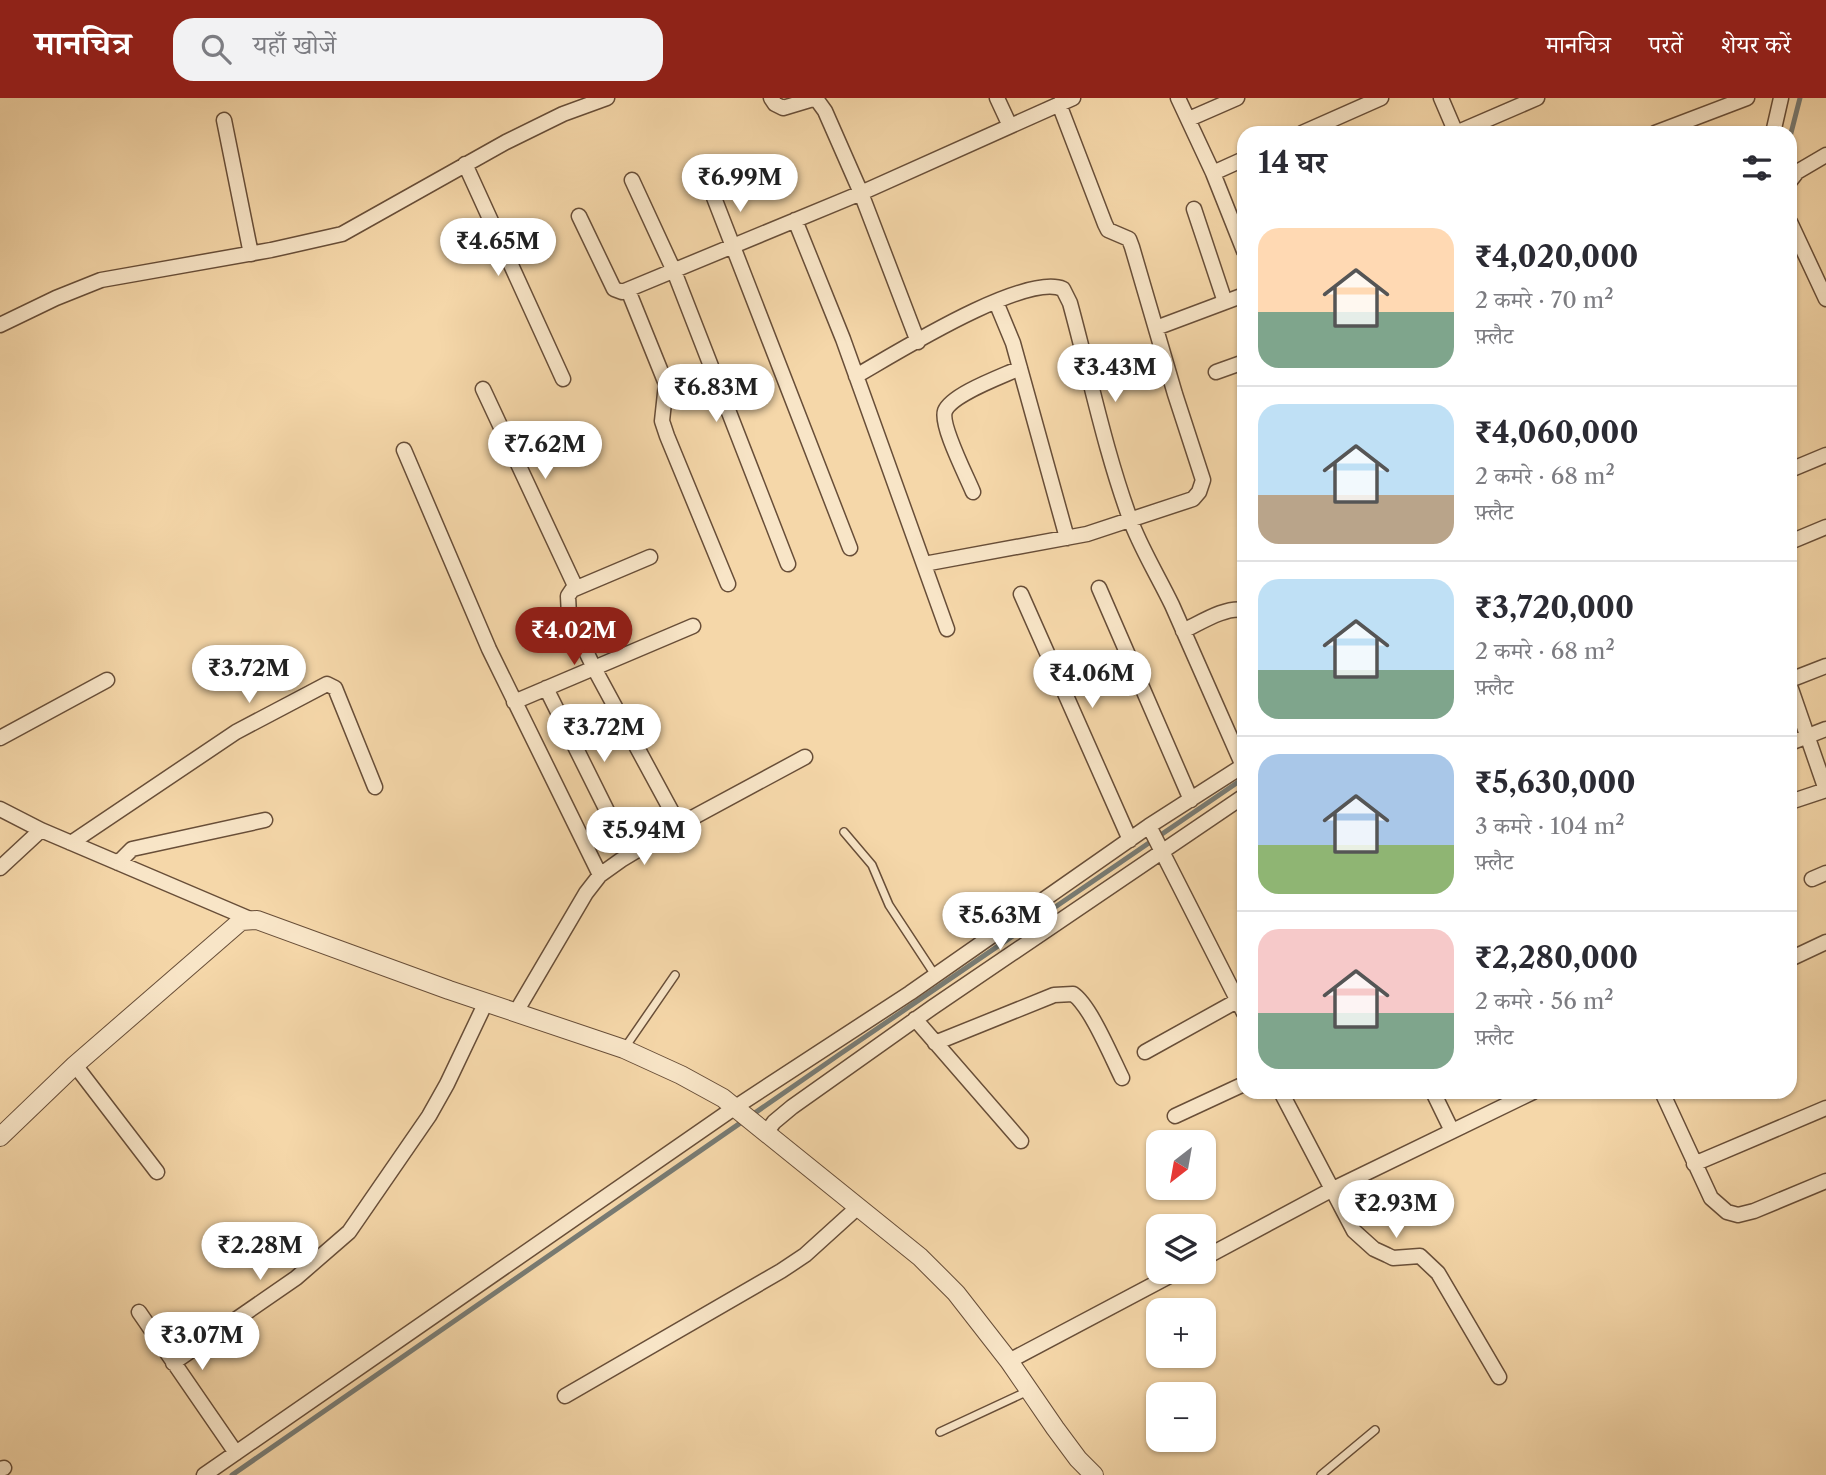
<!DOCTYPE html>
<html lang="hi">
<meta charset="utf-8">
<style>
body{margin:0;font-family:"Libre Caslon Text","Noto Serif Devanagari",serif;background:#f2f2f3;color:#2b2b33;height:100vh;display:flex;flex-direction:column;font-size:26px;white-space:nowrap}
*{box-sizing:border-box;margin:0}
p{font-size:23px;color:#7c7c81}
.icon{flex:none;width:38px;height:38px;fill:none;stroke:currentColor;stroke-width:2;stroke-linecap:round;stroke-linejoin:round}
.map{position:relative;flex:1;overflow:hidden}
.sheet{position:absolute;left:1237px;top:28px;width:560px;height:973px;display:flex;flex-direction:column;background:#fff;border-radius:21px;box-shadow:0 2px 5px #0004}
.sheet>*{flex:none}
.needle{width:46px;rotate:211deg}
.fabs{position:absolute;left:1146px;top:1032px;display:grid;gap:14px}
.fabs a{display:grid;place-items:center;width:70px;height:70px;border-radius:14px;background:#fff;box-shadow:0 2px 5px #0004;font-size:35px}
.price{position:absolute;translate:-50% -60px;padding:0 16px;border-radius:24px;background:#fff;color:#222;font-size:23px;line-height:46px;filter:drop-shadow(0 2px 4px #0008)}
.price::after{content:'';position:absolute;left:50%;top:42px;width:21px;height:16px;margin-left:-10px;background:inherit;clip-path:polygon(0 0,100% 0,50% 100%)}
.price.active{background:#8f2418;color:#fff}
ul{padding:0;list-style:none}
li{display:flex;align-items:center;gap:21px;height:175px;padding:0 21px}
li+li{border-top:2px solid #e1e1e2}
li span{display:grid;place-items:center;flex:none;width:196px;height:140px;border-radius:21px;color:#555}
li>.icon{margin-inline-start:auto}
span .icon{width:84px;height:84px;fill:#fffc;stroke-width:1}
li b{font-size:30px}
h2{display:flex;justify-content:space-between;align-items:center;height:84px;padding:0 21px;font-size:30px}
header{display:flex;align-items:center;gap:42px;box-sizing:border-box;height:98px;padding:0 35px;background:#8f2418;color:#fff}
header strong{font-size:33px}
nav{display:flex;gap:38px;margin-inline-start:auto;font-size:24px}
.search{width:490px;height:63px;background:#f2f2f3;display:flex;align-items:center;gap:18px;box-sizing:border-box;padding:0 24px;border-radius:21px;color:#7c7c81;font-size:26px}
.map>svg:first-child{display:block}
.lines{fill:none;stroke-linecap:round;stroke-linejoin:round}
.stream{stroke:#787b73;stroke-width:5}
.service-casing{stroke:#684e38;stroke-width:10}
.minor-casing{stroke:#684e38;stroke-width:17}
.tertiary-casing{stroke:#684e38;stroke-width:20}
.service{stroke:#f8e5c7;stroke-width:7}
.minor{stroke:#f8e5c7;stroke-width:14}
.tertiary{stroke:#f8e5c7;stroke-width:18}
</style>
<header>
<strong>मानचित्र</strong>
<div class="search"><svg class="icon" aria-label="search" viewBox="0 0 24 24"><circle cx="10" cy="10" r="6"/><path d="M15 15l6 6"/></svg>यहाँ खोजें</div>
<nav><a>मानचित्र</a><a>परतें</a><a>शेयर करें</a></nav>
</header>
<div class="map">
<svg width="1826" height="1377" viewBox="0 0 1826 1377">
<rect width="100%" height="100%" fill="#f5d7a9"/>
<filter id="stains"><feTurbulence type="fractalNoise" baseFrequency=".00286" numOctaves="4"/><feColorMatrix values="0 0 0 0 .2 0 0 0 0 .09 0 0 0 0 .02 0 0 0 .5 -.17"/></filter>
<radialGradient id="worn" r=".72"><stop offset=".6" stop-color="#630" stop-opacity="0"/><stop offset="1" stop-color="#630" stop-opacity=".3"/></radialGradient>
<g class="lines">
<path class="stream" d="M1790,39L1800,0
M232,1377L840,956L1244,680"/>
<defs>
<path id="service" d="M844,734L872,767L889,807L935,877
M624,951L675,877
M940,1334L1028,1293
M1321,1377L1375,1332"/>
<path id="minor" d="M771,0L775,6L783,10L813,1L817,2L825,13L861,95L918,244
M997,0L1010,28
M1178,0L1213,75L1244,153
M1441,0L1456,35
M1189,21L1237,0
M224,22L251,156
M1302,35L1381,0
M1456,35L1537,0
M1655,35L1747,0
M1773,35L1781,0
M465,66L563,281
M1213,75L1244,61
M632,82L674,173L788,466
M1790,83L1797,74L1826,57
M713,97L850,450
M1194,111L1225,204
M579,118L614,191L622,194L861,95L1073,0
M795,122L843,241L947,531
M1790,124L1826,201
M628,192L666,286L662,323L667,338L728,486
M996,204L1013,245L1067,440
M0,227L56,200L101,182L271,152L342,136L506,44L563,16L607,0
M1156,230L1244,197
M1216,274L1244,264
M856,278C893,257 1025,174 1063,191L1070,205C1090,278 1105,354 1132,426C1143,454 1159,480 1172,507C1196,561 1219,614 1243,668
M483,291L576,490
M404,352L489,551L600,777
M1790,372L1826,357
M973,394C967,379 940,327 945,313C952,296 1003,278 1020,270
M1790,444L1826,429
M650,459L572,492L568,498L569,518L594,570L679,727
M924,466L1087,436L1193,401L1199,394L1203,382L1175,296L1132,149L1129,141L1108,132L1105,126L1059,6
M1099,490L1191,702
M1021,496L1130,742
M1183,533C1200,525 1226,508 1244,512
M1790,582L1826,568
M1790,588L1826,692
M546,590L629,757
M514,604L693,528
M0,640L107,582
M1790,645L1826,631
M1790,704L1826,692
M0,711L41,732L250,821
M1149,728L1244,915
M71,745L236,634L327,586L335,590L375,689
M118,765L132,751L265,722
M0,770L41,732
M1812,781L1826,775
M1790,861L1826,844
M516,914L586,795L600,777L621,762L679,727L805,659
M915,921L1021,1043
M935,945L1054,897L1073,896C1090,907 1112,960 1122,980
M1145,954L1244,899
M75,967L157,1074
M1281,994L1354,1133L1374,1151L1387,1157L1393,1160L1420,1158L1438,1175L1499,1279
M1433,994L1452,1033
M1662,994L1711,1100L1727,1114L1738,1117L1754,1113L1826,1083
M1175,1018L1244,986
M766,1035L774,1024L792,1009L933,909L1244,698
M1694,1066L1826,1010
M1204,1160L1331,1092L1533,994
M139,1214L236,1355
M1009,1263L1177,1174
M173,1265L296,1180L349,1134L429,1018L447,986L486,904
M565,1298L781,1173L805,1157L858,1109
M0,1371L4,1370
M204,1377L734,1010L910,895L1149,728L1244,667"/>
<path id="tertiary" d="M0,1039L75,967L241,823L257,822L449,892L624,951L681,977L723,1000L920,1159L956,1195L1009,1263L1055,1330L1078,1361L1094,1377"/>
</defs>
<use href="#service" class="service-casing"/>
<use href="#minor" class="minor-casing"/>
<use href="#tertiary" class="tertiary-casing"/>
<use href="#service" class="service"/>
<use href="#minor" class="minor"/>
<use href="#tertiary" class="tertiary"/>
</g>
<rect width="100%" height="100%" filter="url(#stains)"/>
<rect width="100%" height="100%" fill="url(#worn)"/>
</svg>
<div class="fabs">
<a><svg class="needle" viewBox="-14 -14 28 28"><path d="M0-13l5 13h-10z" fill="#e53935"/><path d="M0 13l5-13h-10z" fill="#7c7c81"/></svg></a>
<a><svg class="icon" aria-label="layers" viewBox="0 0 24 24"><path d="M12 4l9 5-9 5-9-5zM3 14l9 5 9-5"/></svg></a>
<a>+</a>
<a>−</a>
</div>
<b class="price" style="left:740px;top:116px">₹6.99M</b>
<b class="price" style="left:498px;top:180px">₹4.65M</b>
<b class="price" style="left:1115px;top:306px">₹3.43M</b>
<b class="price" style="left:716px;top:326px">₹6.83M</b>
<b class="price" style="left:545px;top:383px">₹7.62M</b>
<b class="price active" style="left:574px;top:569px">₹4.02M</b>
<b class="price" style="left:249px;top:607px">₹3.72M</b>
<b class="price" style="left:1092px;top:612px">₹4.06M</b>
<b class="price" style="left:604px;top:666px">₹3.72M</b>
<b class="price" style="left:644px;top:769px">₹5.94M</b>
<b class="price" style="left:1000px;top:854px">₹5.63M</b>
<b class="price" style="left:1396px;top:1142px">₹2.93M</b>
<b class="price" style="left:260px;top:1184px">₹2.28M</b>
<b class="price" style="left:202px;top:1274px">₹3.07M</b>
<section class="sheet">
<h2>14 घर<svg class="icon" aria-label="filters" viewBox="0 0 24 24"><path d="M4 7h16M4 17h16"/><circle cx="9" cy="7" r="2"/><circle cx="15" cy="17" r="2"/></svg></h2>
<ul>
<li><span style="background:linear-gradient(#ffd9b3 60%,#7fa58c 0)"><svg class="icon" aria-label="home" viewBox="0 0 24 24"><path d="M3 11l9-7 9 7M6 9v11h12V9"/></svg></span><div><b>₹4,020,000</b><p>2 कमरे · 70 m²</p><p>फ़्लैट</p></div></li>
<li><span style="background:linear-gradient(#bfe0f5 65%,#b9a48a 0)"><svg class="icon" aria-label="home" viewBox="0 0 24 24"><path d="M3 11l9-7 9 7M6 9v11h12V9"/></svg></span><div><b>₹4,060,000</b><p>2 कमरे · 68 m²</p><p>फ़्लैट</p></div></li>
<li><span style="background:linear-gradient(#bfe0f5 65%,#7fa58c 0)"><svg class="icon" aria-label="home" viewBox="0 0 24 24"><path d="M3 11l9-7 9 7M6 9v11h12V9"/></svg></span><div><b>₹3,720,000</b><p>2 कमरे · 68 m²</p><p>फ़्लैट</p></div></li>
<li><span style="background:linear-gradient(#a9c7e8 65%,#8fb573 0)"><svg class="icon" aria-label="home" viewBox="0 0 24 24"><path d="M3 11l9-7 9 7M6 9v11h12V9"/></svg></span><div><b>₹5,630,000</b><p>3 कमरे · 104 m²</p><p>फ़्लैट</p></div></li>
<li><span style="background:linear-gradient(#f6c9c9 60%,#7fa58c 0)"><svg class="icon" aria-label="home" viewBox="0 0 24 24"><path d="M3 11l9-7 9 7M6 9v11h12V9"/></svg></span><div><b>₹2,280,000</b><p>2 कमरे · 56 m²</p><p>फ़्लैट</p></div></li>
</ul>
</section>
</div>
